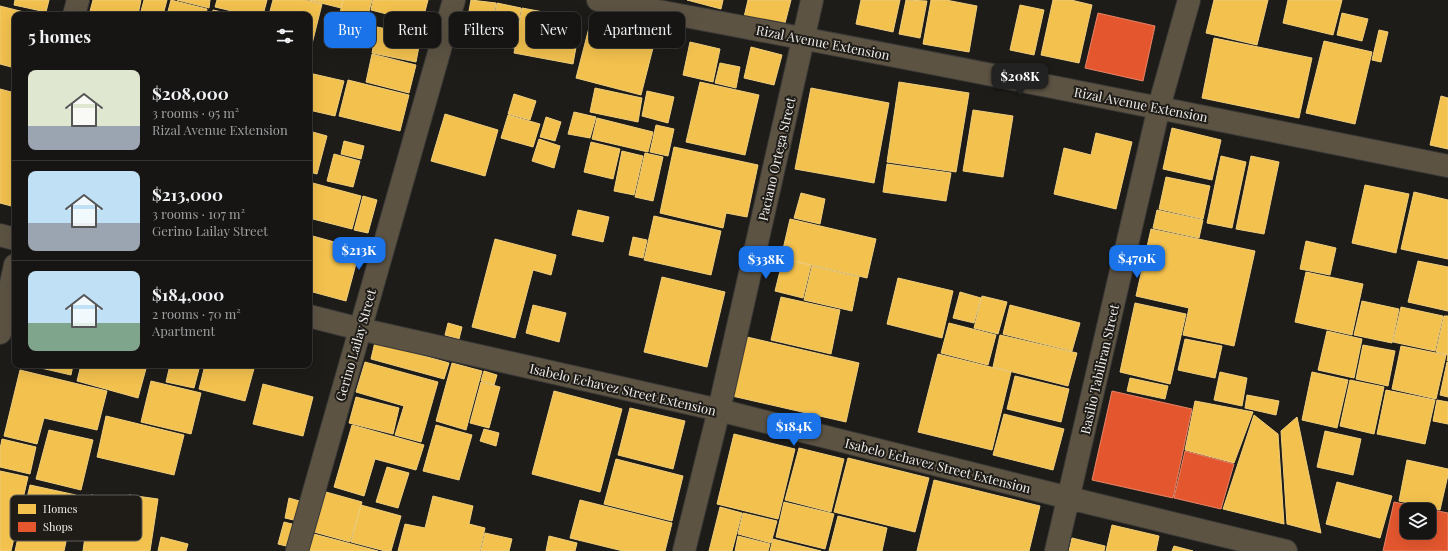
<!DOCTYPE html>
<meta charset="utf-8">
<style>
body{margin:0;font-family:"Playfair Display",serif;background:#232221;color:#f1f3f6;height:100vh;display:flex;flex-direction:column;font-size:15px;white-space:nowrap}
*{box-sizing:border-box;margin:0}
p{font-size:13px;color:#9e9fa0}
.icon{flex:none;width:22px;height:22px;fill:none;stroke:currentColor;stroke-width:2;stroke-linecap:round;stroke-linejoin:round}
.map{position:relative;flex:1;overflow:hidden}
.details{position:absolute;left:12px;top:12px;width:300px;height:356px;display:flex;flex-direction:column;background:#161513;border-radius:8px;box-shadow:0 4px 16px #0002,0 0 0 1px #353433}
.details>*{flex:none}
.guide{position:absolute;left:324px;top:12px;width:380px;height:36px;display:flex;gap:8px}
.buttons{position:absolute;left:1400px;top:503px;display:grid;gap:8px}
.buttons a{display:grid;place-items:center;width:36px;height:36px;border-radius:8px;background:#161513;box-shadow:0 4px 16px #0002,0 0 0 1px #353433;font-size:20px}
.price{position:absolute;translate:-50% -34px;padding:0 9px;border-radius:8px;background:#1a73e8;color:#fff;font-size:13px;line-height:26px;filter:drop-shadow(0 1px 2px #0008)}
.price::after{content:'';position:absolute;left:50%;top:24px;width:12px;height:9px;margin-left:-6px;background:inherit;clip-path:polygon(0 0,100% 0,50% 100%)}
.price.active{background:#222;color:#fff}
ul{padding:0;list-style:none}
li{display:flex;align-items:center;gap:12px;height:100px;padding:0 16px}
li+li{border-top:1px solid #353433}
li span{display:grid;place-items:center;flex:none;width:112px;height:80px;border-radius:8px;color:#555}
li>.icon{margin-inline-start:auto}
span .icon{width:48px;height:48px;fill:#fffc;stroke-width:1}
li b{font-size:17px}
h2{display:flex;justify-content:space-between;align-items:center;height:48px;padding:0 16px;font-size:17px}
.pill{padding:0 14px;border-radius:8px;background:#161513;box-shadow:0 4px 16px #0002,0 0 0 1px #353433;font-size:14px;line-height:36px}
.pill.active{background:#1a73e8;color:#fff}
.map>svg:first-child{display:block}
.homes{fill:#f2c14e;stroke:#f0ce7c}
.shops{fill:#e4572e;stroke:#e78466;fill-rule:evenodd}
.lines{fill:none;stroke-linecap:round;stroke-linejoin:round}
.street-casing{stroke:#3a3937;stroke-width:24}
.street{stroke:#5c5343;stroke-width:22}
.labels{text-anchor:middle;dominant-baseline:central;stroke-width:4;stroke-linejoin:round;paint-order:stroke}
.street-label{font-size:13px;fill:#edece9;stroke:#1f1c18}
.key{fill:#1f1c18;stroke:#5d5a57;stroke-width:1}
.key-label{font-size:11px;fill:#edece9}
</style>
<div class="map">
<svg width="1448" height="551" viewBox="0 0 1448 551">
<rect width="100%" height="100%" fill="#1e1c19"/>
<path class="homes" d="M15,0H49L46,12L14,5Z
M93,0H141L138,15H89Z
M144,0H167L163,15H140Z
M171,0L207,9L206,15H167Z
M177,0H210L209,8Z
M217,0H267L263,15H249L215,7Z
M273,0H305L322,4L309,56V15H269Z
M309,0H343L341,8Z
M343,0H372L367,19L340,13Z
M373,0H428L422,23L371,10Z
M471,0L496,3L489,44L464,39Z
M687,0H723L721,9Z
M748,0H791L784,27L744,17Z
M861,0H900L893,32L856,24Z
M906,0L927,1L920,38L899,34Z
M931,0H946L977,6L969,52L923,44Z
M1053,0H1071L1092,5L1079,63L1041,55Z
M1214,0H1268L1257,45L1206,33Z
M1288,0H1342L1333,35L1283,23Z
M497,3L521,8L514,48L490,44Z
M1020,5L1044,10L1034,55L1010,50Z
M0,6L32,14L15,15V68L0,64Z
M522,8L581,19L573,64L514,53Z
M213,10L236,15H212Z
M1342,13L1368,19L1362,41L1337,35Z
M591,20L656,36L641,95L576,78Z
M377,27L421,36L416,62L372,53Z
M1379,30L1388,32L1381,62L1372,60Z
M1214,38L1312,58L1299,118L1202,98Z
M1324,41L1372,52L1355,124L1306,113Z
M690,42L720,49L713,82L683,75Z
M751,47L782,55L774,85L744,78Z
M372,54L416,65L409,93L366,82Z
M720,63L740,67L736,88L715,83Z
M309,73L344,81L335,116L309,110Z
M348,80L409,95L400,131L339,116Z
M700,82L759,95L745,155L686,142Z
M899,82L969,93L956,172L887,162Z
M595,88L642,98L638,122L590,112Z
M811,88L889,103L874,183L795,169Z
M0,89L15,93V207L0,203Z
M647,91L674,97L668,123L642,116Z
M514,94L536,101L530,120L508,114Z
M1441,96L1448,98V149L1430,145Z
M973,110L1013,116L1003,177L963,171Z
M574,112L596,117L590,138L568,134Z
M445,114L498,130L485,176L431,161Z
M508,115L540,124L533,147L501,138Z
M546,117L561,122L555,141L540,137Z
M597,118L653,132L648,152L592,139Z
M656,125L674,129L668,156L650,152Z
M1172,128L1221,140L1212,180L1163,169Z
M309,131L327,136L317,174L309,172Z
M1096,133L1132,142L1116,209L1054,194L1064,148L1091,155Z
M539,139L560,146L554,168L532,161Z
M344,141L364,146L361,159L341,154Z
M591,142L620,149L613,179L584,172Z
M674,147L758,165L747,217L726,213L723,228L660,213Z
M622,151L643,156L634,195L614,191Z
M645,153L663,157L653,201L635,197Z
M334,154L360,161L353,187L327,181Z
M1221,156L1246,162L1232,228L1207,223Z
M1251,156L1279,162L1264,234L1236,229Z
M887,164L951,173L946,201L883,192Z
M1166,177L1210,186L1203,219L1159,209Z
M309,182L361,196L352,229L309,218Z
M1365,185L1409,194L1396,253L1352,243Z
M1414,192L1448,200V259L1401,249Z
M801,193L825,199L820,224L794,218Z
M363,196L377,200L368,233L354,230Z
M578,210L609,217L603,242L572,235Z
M1157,210L1203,220L1199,238L1153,228Z
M654,216L721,231L711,275L644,260Z
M790,219L876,239L867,278L781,258Z
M1151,229L1255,251L1234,346L1183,335L1189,308L1136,296Z
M309,235L360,249L346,301L309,291Z
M633,237L647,240L643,258L629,255Z
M495,239L556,255L551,275L533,270L515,338L472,327Z
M1306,241L1336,248L1330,275L1300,269Z
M783,259L811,265L803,298L775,291Z
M1418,261L1448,267V311L1408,302Z
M812,266L859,277L852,311L804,300Z
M1306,272L1363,284L1352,335L1295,322Z
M662,277L725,292L707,367L644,352Z
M898,278L953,291L942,338L887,324Z
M960,292L981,298L974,323L953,318Z
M982,296L1007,302L998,334L974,328Z
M781,297L840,310L831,354L771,340Z
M1362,301L1399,309L1392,343L1354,335Z
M1135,303L1186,314L1170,384L1120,372Z
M533,305L566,313L559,342L526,333Z
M1010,305L1080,323L1072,351L1003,334Z
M1401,307L1443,316L1435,351L1393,342Z
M1444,316H1448V361H1447L1448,355L1436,352Z
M448,323L462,327L459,339L445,335Z
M949,323L996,335L988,365L941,353Z
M1327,331L1362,339L1354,378L1318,370Z
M1000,335L1077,353L1068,386L993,367Z
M747,337L859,363L846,422L732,396Z
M1185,339L1222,346L1215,378L1178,370Z
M375,342L449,363L444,379L371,359Z
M1363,345L1395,351L1388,386L1356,379Z
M1401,346L1446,355L1436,399L1392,389Z
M938,354L1011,372L992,450L918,432Z
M365,362L438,382L421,442L395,435L404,406L356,392Z
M1447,362L1448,363V397L1440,395Z
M452,363L482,371L466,430L436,421Z
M28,365H73L71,375Z
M81,365H147L138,398L77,381Z
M170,365H200L194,388L166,382Z
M205,365H255L245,401L199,389Z
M20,370L107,391L97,430L44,418L37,444L4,436Z
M484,371L497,375L494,385L481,381Z
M1220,372L1247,378L1242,406L1214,400Z
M1312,372L1348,380L1337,428L1302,420Z
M1015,376L1069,389L1061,422L1007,409Z
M1130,378L1168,386L1165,399L1127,391Z
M1350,380L1384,387L1374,434L1340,426Z
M151,381L201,393L191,434L141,422Z
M481,382L500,387L489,428L470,423Z
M263,384L313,397L303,436L253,424Z
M1386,390L1435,400L1425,444L1377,434Z
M554,391L622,409L600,492L532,474Z
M1247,395L1279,401L1276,415L1245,408Z
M356,397L399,408L393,434L349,423Z
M1437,400L1448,402V424L1433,421Z
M1195,401L1253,412L1234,463L1185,450Z
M630,408L685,421L673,469L618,455Z
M1004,414L1064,429L1053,470L993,455Z
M1254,415L1278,434L1284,524L1223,509Z
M106,416L184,435L174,475L97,457Z
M1297,417L1321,533L1287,524L1281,431Z
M352,425L424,445L416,470L375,459L364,496L334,487Z
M436,425L472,435L459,480L423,471Z
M484,429L499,433L496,446L480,441Z
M49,430L93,440L81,490L36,479Z
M1325,431L1361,439L1353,475L1317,467Z
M734,434L795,449L778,519L717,504Z
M2,439L36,447L30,474L0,467V449Z
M799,448L844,459L831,512L785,500Z
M848,458L929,478L915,532L834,512Z
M616,459L683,476L672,521L604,504Z
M1407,460L1448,469V475L1440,510L1399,501Z
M387,467L409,473L398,508L376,502Z
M0,471L28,477L11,551H0Z
M934,480L1040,506L1029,551H917Z
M1337,482L1392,496L1380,538L1326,524Z
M30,485L76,495L64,551H15Z
M326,492L362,502L350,542L314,532Z
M91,495L128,500L129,495L158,499L150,551H83Z
M433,496L473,506L469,524L485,528L480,551H398L405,524L425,528Z
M289,498L303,502L298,521L285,518Z
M580,500L672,523L665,551H623L570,538Z
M784,502L834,514L825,549L776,537Z
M361,505L401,516L391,551H385L351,542Z
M720,507L742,513L732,551H709Z
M743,513L777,521L771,543L738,534Z
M838,516L887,528L882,551H829Z
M284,522L296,525L290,547L278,544Z
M1112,525L1159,536L1156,551H1106Z
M310,533L378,551H305Z
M485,533L512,539L509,551H481Z
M549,536L577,543L575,551H546Z
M738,536L770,544L768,551H735Z
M161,537L188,544L186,551H158Z
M1072,538L1105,546L1104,551H1069Z
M773,539L821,551H770Z
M1174,546L1193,551H1172Z"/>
<path class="shops" d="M1098,13L1155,26L1143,81L1085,68Z
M1112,391L1192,409L1173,498L1092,480Z
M1185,451L1234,464L1221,509L1174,498Z
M1394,502L1448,513V551H1383ZM1407,510H1429V532H1407Z"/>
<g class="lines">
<defs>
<path id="street" d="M598,0C882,52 1165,109 1448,166
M74,15L78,0
M0,235L15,239
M309,316L360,329L719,410L1069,498L1286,551
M0,333L15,265
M297,551L454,0
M684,551L719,410L812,0
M1056,551L1159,107L1189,0"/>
</defs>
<use href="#street" class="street-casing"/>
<use href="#street" class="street"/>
</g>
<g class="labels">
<g class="street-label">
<text transform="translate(823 42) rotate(11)">Rizal Avenue Extension</text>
<text transform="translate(1141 104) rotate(11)">Rizal Avenue Extension</text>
<text transform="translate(776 159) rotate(-77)">Paciano Ortega Street</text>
<text transform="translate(355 345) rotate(-74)">Gerino Lailay Street</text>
<text transform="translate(1099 369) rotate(-77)">Basilio Tabiliran Street</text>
<text transform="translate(623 389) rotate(13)">Isabelo Echavez Street Extension</text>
<text transform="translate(938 465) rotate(14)">Isabelo Echavez Street Extension</text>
</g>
</g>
<rect x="10" y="495" width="132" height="46" rx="6" class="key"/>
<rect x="18" y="504" width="18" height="10" fill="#f2c14e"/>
<rect x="18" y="522" width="18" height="10" fill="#e4572e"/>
<g class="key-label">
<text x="43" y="513">Homes</text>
<text x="43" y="531">Shops</text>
</g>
</svg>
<div class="buttons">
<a><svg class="icon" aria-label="layers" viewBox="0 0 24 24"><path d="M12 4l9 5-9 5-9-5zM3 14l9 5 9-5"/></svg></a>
</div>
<b class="price active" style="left:1020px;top:97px">$208K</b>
<b class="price" style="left:359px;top:271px">$213K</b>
<b class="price" style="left:1137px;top:279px">$470K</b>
<b class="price" style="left:766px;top:280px">$338K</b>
<b class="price" style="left:794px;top:447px">$184K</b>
<div class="guide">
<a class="pill active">Buy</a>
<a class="pill">Rent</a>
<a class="pill">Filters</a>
<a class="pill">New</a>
<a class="pill">Apartment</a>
</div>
<section class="details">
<h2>5 homes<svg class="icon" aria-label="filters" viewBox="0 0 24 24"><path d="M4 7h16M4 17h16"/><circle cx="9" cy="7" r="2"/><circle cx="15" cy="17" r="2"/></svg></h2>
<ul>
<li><span style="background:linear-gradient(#dfe7d0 70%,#9aa5b1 0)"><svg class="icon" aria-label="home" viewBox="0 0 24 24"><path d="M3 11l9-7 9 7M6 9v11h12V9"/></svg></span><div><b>$208,000</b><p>3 rooms · 95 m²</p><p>Rizal Avenue Extension</p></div></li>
<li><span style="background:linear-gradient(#bfe0f5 65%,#9aa5b1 0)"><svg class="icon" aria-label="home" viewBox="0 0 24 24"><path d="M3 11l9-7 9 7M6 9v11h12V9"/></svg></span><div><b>$213,000</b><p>3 rooms · 107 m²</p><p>Gerino Lailay Street</p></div></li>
<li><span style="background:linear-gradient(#bfe0f5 65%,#7fa58c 0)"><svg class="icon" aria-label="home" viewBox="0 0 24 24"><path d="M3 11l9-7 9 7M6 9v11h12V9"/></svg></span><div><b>$184,000</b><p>2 rooms · 70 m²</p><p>Apartment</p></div></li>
</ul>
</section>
</div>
